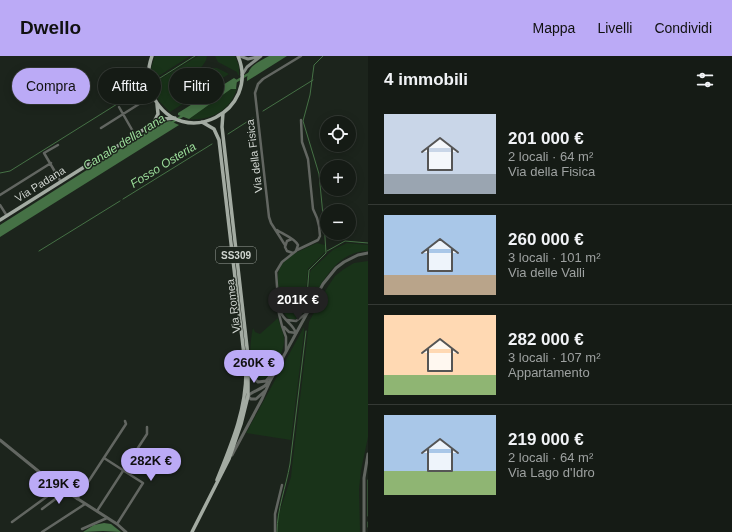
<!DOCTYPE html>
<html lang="it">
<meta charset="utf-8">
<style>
body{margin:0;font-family:Helvetica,sans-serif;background:#1e241e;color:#f1f3f6;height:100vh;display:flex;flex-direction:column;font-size:15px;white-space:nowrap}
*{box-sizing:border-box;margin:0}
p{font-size:13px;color:#9da1a0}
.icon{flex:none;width:22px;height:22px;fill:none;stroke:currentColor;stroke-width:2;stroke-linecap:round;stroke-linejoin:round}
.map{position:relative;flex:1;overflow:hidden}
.panel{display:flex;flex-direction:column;background:#151b15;width:364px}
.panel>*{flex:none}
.hud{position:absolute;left:12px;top:12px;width:296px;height:36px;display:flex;gap:8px}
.tools{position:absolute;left:320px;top:60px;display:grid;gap:8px}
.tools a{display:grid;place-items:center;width:36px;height:36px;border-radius:50%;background:#151b15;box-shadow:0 2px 10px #0003,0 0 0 1px #343934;font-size:20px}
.price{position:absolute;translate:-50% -34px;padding:0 9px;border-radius:14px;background:#bbaaf6;color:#111;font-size:13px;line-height:26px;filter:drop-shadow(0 1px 2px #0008)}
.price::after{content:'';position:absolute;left:50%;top:24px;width:12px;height:9px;margin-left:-6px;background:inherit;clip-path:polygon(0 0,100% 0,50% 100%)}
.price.on{background:#222;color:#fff}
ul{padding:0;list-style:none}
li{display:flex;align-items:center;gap:12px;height:100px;padding:0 16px}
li+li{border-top:1px solid #343934}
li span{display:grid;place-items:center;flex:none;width:112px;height:80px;border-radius:0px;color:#555}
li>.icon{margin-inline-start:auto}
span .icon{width:48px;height:48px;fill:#fffc;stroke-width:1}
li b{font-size:17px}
h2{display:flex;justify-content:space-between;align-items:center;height:48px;padding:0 16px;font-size:17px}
.chip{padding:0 14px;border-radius:18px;background:#151b15;box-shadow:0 2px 10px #0003,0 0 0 1px #343934;font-size:14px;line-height:36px}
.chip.on{background:#bbaaf6;color:#111}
header{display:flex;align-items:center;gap:24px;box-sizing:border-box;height:56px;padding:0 20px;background:#bbaaf6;color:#111}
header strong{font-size:19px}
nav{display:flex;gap:22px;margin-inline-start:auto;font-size:14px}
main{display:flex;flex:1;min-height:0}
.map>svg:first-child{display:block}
.green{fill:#193319}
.water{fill:#457145}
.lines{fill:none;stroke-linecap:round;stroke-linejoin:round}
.stream{stroke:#457145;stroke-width:1}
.canal{stroke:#457145;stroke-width:2.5}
.minor{stroke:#626661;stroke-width:2.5}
.tertiary{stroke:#626661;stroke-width:3}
.secondary{stroke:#868d86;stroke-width:3}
.primary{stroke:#a3aba2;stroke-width:3.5}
.labels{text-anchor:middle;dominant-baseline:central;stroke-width:3;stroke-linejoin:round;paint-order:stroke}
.shield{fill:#1c241c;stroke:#9aa09a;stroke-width:1}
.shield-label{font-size:10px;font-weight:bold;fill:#d0d5d0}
.street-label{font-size:11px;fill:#d0d5d0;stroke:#1c241c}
.water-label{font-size:12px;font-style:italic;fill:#9bdd9a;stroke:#1c241c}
</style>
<header>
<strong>Dwello</strong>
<nav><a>Mappa</a><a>Livelli</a><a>Condividi</a></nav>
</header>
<main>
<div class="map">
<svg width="368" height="476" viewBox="0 0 368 476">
<rect width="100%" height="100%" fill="#1c241c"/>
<path class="green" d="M155,0H190L151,25V12Z
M198,0H207C206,9 199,11 196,19C192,26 191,37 189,44L170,56L159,45L152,28Z
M215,0H235L239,10V19H238L237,16L218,6Z
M212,12H217L229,18L196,39C197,25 197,16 212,12Z
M236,32H237C231,54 211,65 189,63L231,33Z
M317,187L325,189L326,195L308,213L304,256C282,282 277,232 278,219C278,215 281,210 283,207C291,197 305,193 317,187Z
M347,187L368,189V195C336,195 321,228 308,252L310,217L311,214L334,193Z
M368,205V381L361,414L359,433L360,476H278V461L291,421L292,411L309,266L327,232L335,220L344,213L354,207Z
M278,262C280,270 285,278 284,286C284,294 273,318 266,322C263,323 260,323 257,322C248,311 250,285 253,272L255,276L260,278Z
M304,271V277L291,384L246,377Z"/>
<path class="water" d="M269,0H287L247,25C247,10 257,7 269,0Z
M234,22L237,24L236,33H231L189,63L178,59V57Z
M170,65L179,69L0,181V169L161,67Z
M104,467L111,468L121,476L103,475L83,476L94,469Z"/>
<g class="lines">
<path class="stream" d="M323,0L314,9L310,39L303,65L319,118L323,159
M152,27L195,0
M263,55L313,24
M228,78L253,62
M0,117L10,115L146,30
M123,143L212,88
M39,195L120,145
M327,195L345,185L368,187
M306,253L309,214L326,197L324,166
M368,460V424
M368,466V471
M277,476C277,453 286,431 290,408L306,275"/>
<path class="canal" d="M235,26L250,17
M171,67L184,59"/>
<path class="minor" d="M119,51L135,79
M101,72L147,43
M58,89L44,97L61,126
M0,139L51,107
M0,149L7,160
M277,174C284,179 295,182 298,189L296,195L282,206L276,216L279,258L282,270L286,281V295
M292,183L287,185L285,191L287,195L293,197
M285,189L271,167L269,161L255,37L258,28L263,23L301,0
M297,194L318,184L320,180L319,170L317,162L313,153L308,103L302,86L301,64
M280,255C284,265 293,268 296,277L289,276L284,271
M287,264L296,265L307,257
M104,402L143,427L117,468
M77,443L126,368L125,365
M42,453L66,435
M97,455L147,378V371
M12,466L60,431
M82,473L107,462
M42,476L85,448
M275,476V458L282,429"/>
<path class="tertiary" d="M249,310L252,321L258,326L266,325L272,318
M247,340L251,343H256L265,335
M248,340C255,333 261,335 269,326
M0,384L53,427L117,468L126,476
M232,399L262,343L270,325L323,228L336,212L344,206L358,199L368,197
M364,476V422L368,398"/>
<path class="secondary" d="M240,0L248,3L257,1
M242,19L247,11L261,0"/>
<path class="primary" d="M152,0C147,14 147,29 154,42C183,95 261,55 238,0
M154,66L158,58L157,48
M202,66L214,73L219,84L246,316C246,355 231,389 217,424
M0,164L151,69L164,63L175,62
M192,476L229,403L241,368L248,340V300L222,71L223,57"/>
</g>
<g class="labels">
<rect class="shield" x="216" y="191" width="40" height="16" rx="3"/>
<g class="shield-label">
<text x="236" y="199">SS309</text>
</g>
<g class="street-label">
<text transform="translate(254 100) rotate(-97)">Via della Fisica</text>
<text transform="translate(40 128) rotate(-32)">Via Padana</text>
<text transform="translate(233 250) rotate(-97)">Via Romea</text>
</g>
<g class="water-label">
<text transform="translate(124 86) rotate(-32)">Canale della rana</text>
<text transform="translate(163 109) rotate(-32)">Fosso Osteria</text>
</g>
</g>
</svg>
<div class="tools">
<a><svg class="icon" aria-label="locate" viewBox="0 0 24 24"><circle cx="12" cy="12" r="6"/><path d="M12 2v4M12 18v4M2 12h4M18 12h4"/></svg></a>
<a>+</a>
<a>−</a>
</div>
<b class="price on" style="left:298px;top:265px">201K €</b>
<b class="price" style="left:254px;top:328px">260K €</b>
<b class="price" style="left:151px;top:426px">282K €</b>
<b class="price" style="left:59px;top:449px">219K €</b>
<div class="hud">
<a class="chip on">Compra</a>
<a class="chip">Affitta</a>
<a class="chip">Filtri</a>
</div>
</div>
<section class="panel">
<h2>4 immobili<svg class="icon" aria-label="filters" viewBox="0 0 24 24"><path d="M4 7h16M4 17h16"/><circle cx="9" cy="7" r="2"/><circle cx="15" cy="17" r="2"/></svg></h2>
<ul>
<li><span style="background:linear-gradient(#c9d6e8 75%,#9aa5b1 0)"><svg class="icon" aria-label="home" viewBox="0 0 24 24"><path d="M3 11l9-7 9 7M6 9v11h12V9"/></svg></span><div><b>201 000 €</b><p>2 locali · 64 m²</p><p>Via della Fisica</p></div></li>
<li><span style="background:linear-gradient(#a9c7e8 75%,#b9a48a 0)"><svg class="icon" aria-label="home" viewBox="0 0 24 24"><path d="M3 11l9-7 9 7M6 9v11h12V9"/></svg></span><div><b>260 000 €</b><p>3 locali · 101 m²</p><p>Via delle Valli</p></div></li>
<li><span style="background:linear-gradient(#ffd9b3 75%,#8fb573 0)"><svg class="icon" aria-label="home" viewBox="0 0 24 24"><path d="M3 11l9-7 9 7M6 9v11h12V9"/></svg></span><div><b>282 000 €</b><p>3 locali · 107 m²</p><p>Appartamento</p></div></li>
<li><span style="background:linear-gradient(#a9c7e8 70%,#8fb573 0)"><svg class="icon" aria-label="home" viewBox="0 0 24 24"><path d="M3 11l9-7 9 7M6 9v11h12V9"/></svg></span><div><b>219 000 €</b><p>2 locali · 64 m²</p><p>Via Lago d'Idro</p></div></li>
</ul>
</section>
</main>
